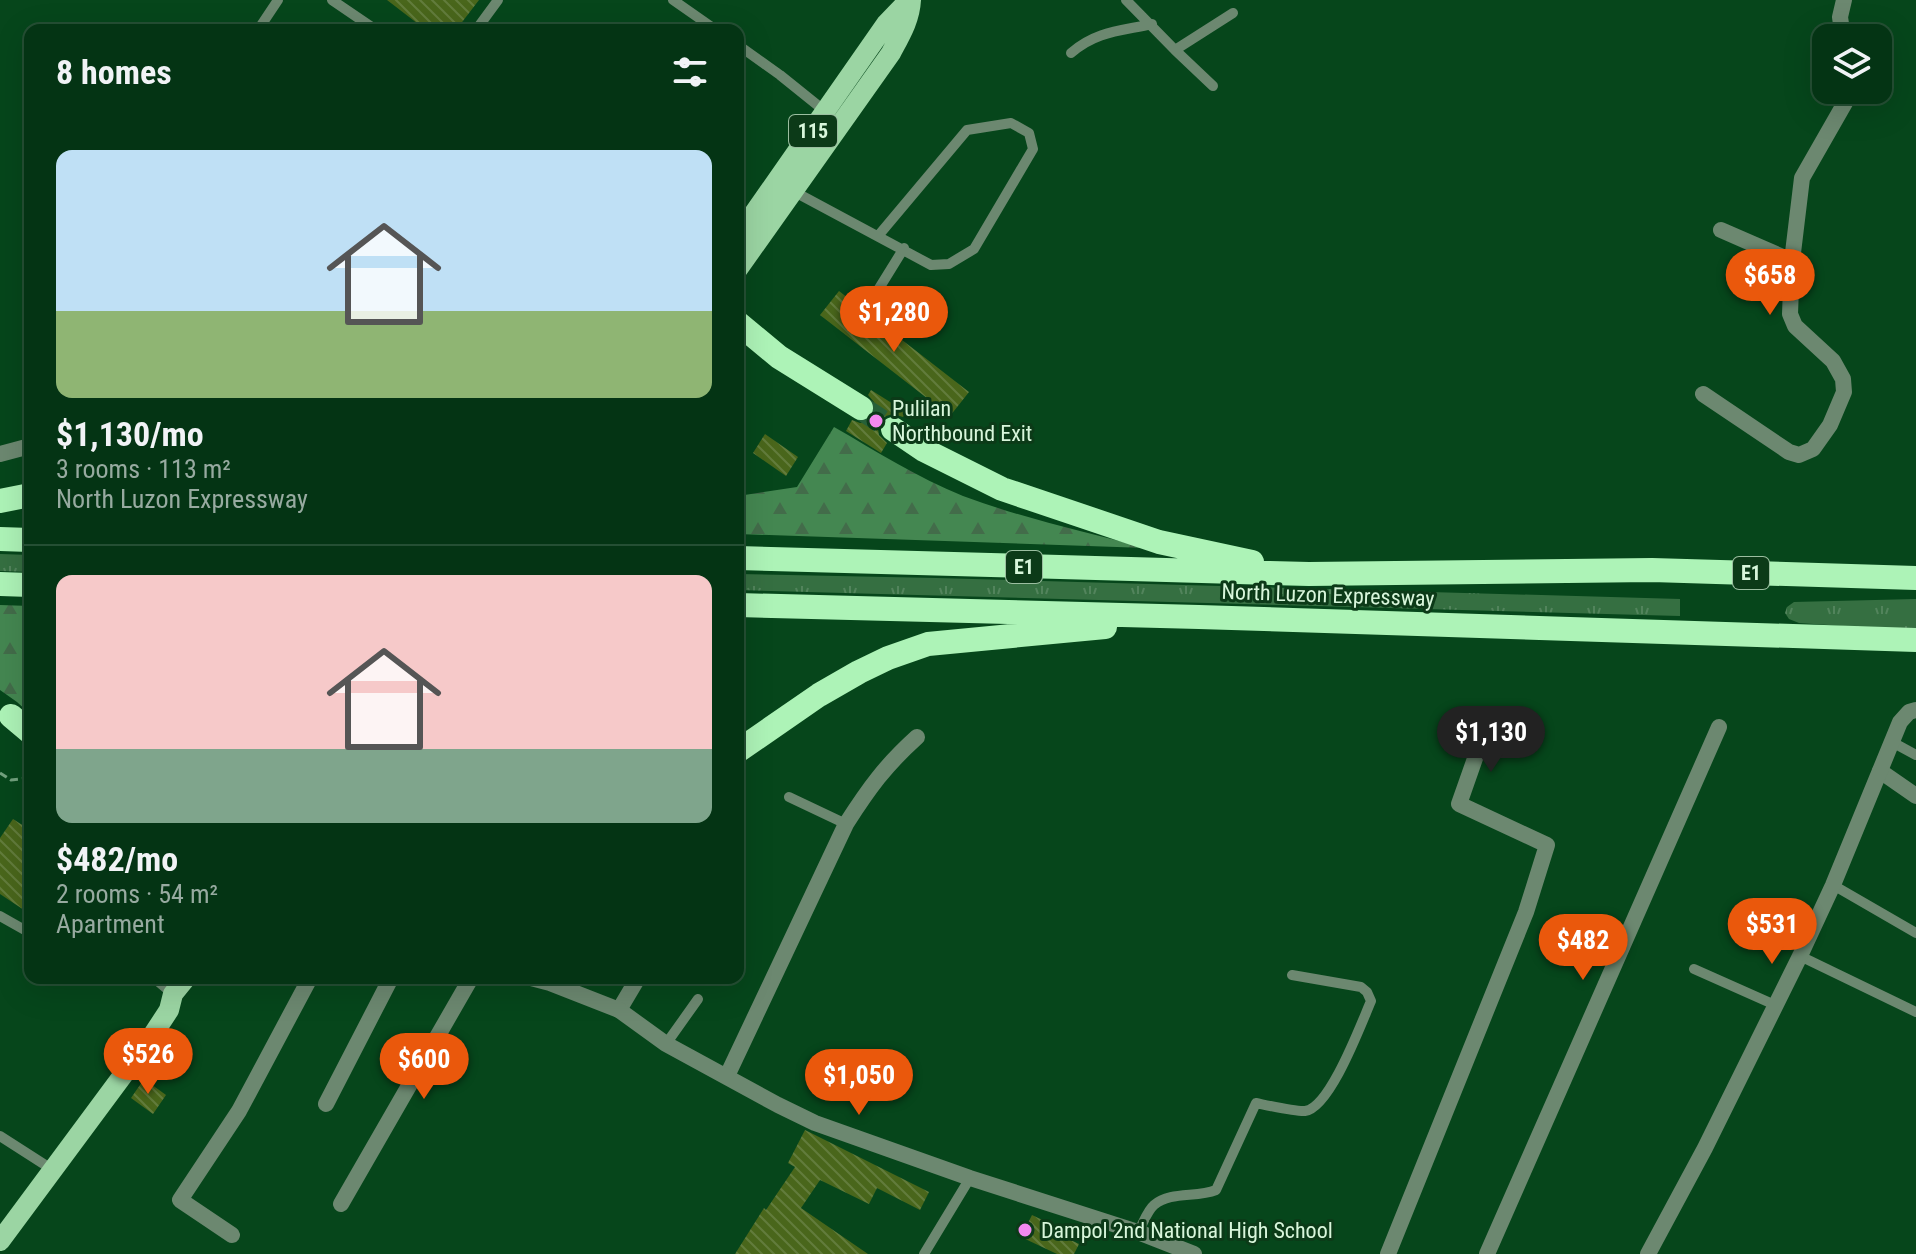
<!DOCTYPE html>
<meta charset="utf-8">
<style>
body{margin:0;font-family:"Roboto Condensed",sans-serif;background:#123f22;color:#f1f3f6;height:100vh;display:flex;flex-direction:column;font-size:30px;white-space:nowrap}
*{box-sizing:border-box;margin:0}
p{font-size:26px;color:#97aaa0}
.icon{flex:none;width:44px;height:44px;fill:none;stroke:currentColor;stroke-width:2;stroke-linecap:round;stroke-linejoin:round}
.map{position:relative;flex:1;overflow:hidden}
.details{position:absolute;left:24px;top:24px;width:720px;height:960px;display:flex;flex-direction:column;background:#043414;border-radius:16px;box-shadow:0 8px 32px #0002,0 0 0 2px #254f34}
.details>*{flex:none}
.controls{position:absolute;left:1812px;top:24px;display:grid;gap:16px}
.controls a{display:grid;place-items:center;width:80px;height:80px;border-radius:16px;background:#043414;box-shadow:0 8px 32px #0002,0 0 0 2px #254f34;font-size:40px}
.price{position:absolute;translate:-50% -68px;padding:0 18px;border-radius:28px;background:#ea580c;color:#fff;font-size:26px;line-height:52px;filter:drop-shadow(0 2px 4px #0008)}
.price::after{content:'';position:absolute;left:50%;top:48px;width:24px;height:18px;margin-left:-12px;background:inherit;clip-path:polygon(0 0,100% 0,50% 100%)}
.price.active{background:#222;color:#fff}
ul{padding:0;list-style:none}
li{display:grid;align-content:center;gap:16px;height:424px;padding:0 32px}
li+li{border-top:2px solid #254f34}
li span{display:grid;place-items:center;height:248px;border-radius:16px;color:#555}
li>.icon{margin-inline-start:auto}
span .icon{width:144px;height:144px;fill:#fffc;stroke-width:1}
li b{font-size:34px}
h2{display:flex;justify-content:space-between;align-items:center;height:96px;padding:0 32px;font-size:34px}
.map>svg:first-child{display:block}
.grass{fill:url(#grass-tufts)}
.forest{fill:url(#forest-firs)}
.building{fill:url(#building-back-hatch)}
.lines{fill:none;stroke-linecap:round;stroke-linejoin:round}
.motorway-tunnel{stroke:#266038;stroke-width:24;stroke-dasharray:24 12;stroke-linecap:butt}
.path{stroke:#72a17e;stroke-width:3;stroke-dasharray:8 4;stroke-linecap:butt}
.service{stroke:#6c8870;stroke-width:10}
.minor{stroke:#6c8870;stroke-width:16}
.tertiary{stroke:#6c8870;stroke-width:16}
.primary{stroke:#9bd5a3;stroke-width:20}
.motorway{stroke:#adf3b7;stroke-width:24}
.poi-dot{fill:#f489f0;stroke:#0c3a18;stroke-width:3}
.labels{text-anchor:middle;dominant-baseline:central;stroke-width:6;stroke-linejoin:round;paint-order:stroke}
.shield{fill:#0c3a18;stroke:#9bbea0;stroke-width:2}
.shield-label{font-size:20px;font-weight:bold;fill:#d8f6db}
.poi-label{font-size:22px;fill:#d8f6db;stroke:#0c3a18;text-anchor:start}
.street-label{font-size:22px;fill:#d8f6db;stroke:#0c3a18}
</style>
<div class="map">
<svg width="1916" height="1254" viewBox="0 0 1916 1254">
<defs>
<pattern id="grass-tufts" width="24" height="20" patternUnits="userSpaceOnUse" patternTransform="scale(2)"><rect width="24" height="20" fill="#356f41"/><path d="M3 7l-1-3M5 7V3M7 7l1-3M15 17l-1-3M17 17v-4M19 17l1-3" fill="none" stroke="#52845c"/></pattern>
<pattern id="forest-firs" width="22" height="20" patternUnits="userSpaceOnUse" patternTransform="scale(2)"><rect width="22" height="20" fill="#448751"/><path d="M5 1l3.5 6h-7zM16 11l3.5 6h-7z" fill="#436c4a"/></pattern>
<pattern id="building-back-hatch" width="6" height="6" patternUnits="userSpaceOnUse" patternTransform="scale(2)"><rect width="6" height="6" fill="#49661b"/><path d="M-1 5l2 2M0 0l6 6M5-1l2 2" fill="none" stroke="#627c3c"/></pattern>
</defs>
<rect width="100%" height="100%" fill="#06461b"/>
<path class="grass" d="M0,554L30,555V572L0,571Z
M738,574L936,578L1680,599V616L738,590Z
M1916,599V631L1799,623L1789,619L1785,613L1787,607L1794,602Z"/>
<path class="forest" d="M834,427C876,451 918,478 963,496C1022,518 1085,532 1146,548L738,534V496L797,487Z
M0,605L30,606V714L17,702L0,690Z"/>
<path class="building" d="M387,0H479L456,30H426Z
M839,291L969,392L950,416L820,315Z
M871,390L906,412L903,417L893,414L886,416L880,421L878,429L879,435L887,443L881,453L846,431L852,420L860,423L867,422L874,415L876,408L874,402L868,395Z
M765,434L798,457L786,476L753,453Z
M13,819L30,830V914L0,894V838Z
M144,1079L166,1095L153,1114L131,1098Z
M805,1130L929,1192L920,1210L877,1188L869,1204L820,1180L801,1208L868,1254H735L764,1208L766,1210L795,1167L788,1163Z
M1032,1215L1059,1228L1056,1233L1079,1244L1074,1254H1057L1021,1237Z"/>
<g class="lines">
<path class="motorway-tunnel" d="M861,408L893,429"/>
<path class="path" d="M0,773L11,780L30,778"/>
<path class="service" d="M332,0L376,30
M673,0L716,30
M1126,0L1175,50L1233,13
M258,30L278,0
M476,30L498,0
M738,45L780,75L826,112
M1175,50L1213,86
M1071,53C1096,31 1121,31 1152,24
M793,191L931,265L949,264L974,249L1033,149L1029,133L1011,123L967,130L878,236
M870,303L904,248
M1892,742L1916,755
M789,797L846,824
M1833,885L1916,933
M0,916L30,933
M1800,956L1916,1012
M1694,969L1775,1005
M154,978L174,995
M666,1044L698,999
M0,1136L53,1170
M1138,1232C1143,1224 1147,1211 1154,1205C1171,1191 1196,1198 1216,1190L1256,1103C1266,1105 1297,1112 1305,1111C1330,1108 1361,1024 1371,1001L1367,992L1361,987L1292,975
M924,1254L970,1178"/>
<path class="minor" d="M1843,38L1840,17L1844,0
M1721,230L1792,261
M1703,394L1789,452L1799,455L1813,449L1830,425L1844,392L1843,379L1833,361L1795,326L1790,314L1792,261L1802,178L1846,101L1849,90
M0,454L30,446
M1880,771L1916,796
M619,1010L638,978
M727,1076L846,824C869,788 885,766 917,737
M326,1104L391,978
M341,1204L471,978
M232,1235L180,1200L239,1111L310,978
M1388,1254L1526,912L1547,845L1459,804L1485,730
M1487,1254L1719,727"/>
<path class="tertiary" d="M531,978L550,983L619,1010L666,1044L778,1105L815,1123L970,1178L1138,1232L1194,1254
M1648,1254L1705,1148L1800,956L1833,885L1900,722L1909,712L1916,710"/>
<path class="primary" d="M738,236L886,24L909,0
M738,269L891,53C900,36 910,20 911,0
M0,1241L152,1036L169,1010L173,994L186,978"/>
<path class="motorway" d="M738,323L779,357L861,408
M893,429L924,450L1002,489L1159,542L1252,562
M0,501L30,495
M0,539L30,540
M738,558L1309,574L1652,570L1916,578
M0,584L30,585
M738,605L1199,617L1916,640
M11,716L30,732
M738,751L819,695L859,672L888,658L928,644L1105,627"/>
</g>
<g class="poi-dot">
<circle cx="876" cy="421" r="8"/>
<circle cx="1025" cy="1230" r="8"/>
</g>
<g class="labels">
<g class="shield">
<rect x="789" y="115" width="48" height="32" rx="6"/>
<rect x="1006" y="551" width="36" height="32" rx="6"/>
<rect x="1733" y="557" width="36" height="32" rx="6"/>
</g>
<g class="shield-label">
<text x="813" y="131">115</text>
<text x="1024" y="567">E1</text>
<text x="1751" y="573">E1</text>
</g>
<g class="poi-label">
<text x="892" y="408">Pulilan<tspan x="892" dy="25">Northbound Exit</tspan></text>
<text x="1041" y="1230">Dampol 2nd National High School</text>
</g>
<g class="street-label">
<text transform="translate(1328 595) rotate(2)">North Luzon Expressway</text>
</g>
</g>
</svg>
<div class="controls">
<a><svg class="icon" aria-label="layers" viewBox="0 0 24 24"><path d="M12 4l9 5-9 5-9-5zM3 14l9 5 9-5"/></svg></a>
</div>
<b class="price" style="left:1770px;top:317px">$658</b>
<b class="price" style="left:894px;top:354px">$1,280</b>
<b class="price active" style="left:1491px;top:774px">$1,130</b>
<b class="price" style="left:1772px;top:966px">$531</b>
<b class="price" style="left:1583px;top:982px">$482</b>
<b class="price" style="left:148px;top:1096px">$526</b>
<b class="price" style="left:424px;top:1101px">$600</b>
<b class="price" style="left:859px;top:1117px">$1,050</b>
<section class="details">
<h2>8 homes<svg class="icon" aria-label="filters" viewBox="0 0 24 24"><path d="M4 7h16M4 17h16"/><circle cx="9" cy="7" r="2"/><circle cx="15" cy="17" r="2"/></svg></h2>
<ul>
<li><span style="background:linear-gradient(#bfe0f5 65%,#8fb573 0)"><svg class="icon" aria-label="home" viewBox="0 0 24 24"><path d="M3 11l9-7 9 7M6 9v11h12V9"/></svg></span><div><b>$1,130/mo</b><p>3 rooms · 113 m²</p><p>North Luzon Expressway</p></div></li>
<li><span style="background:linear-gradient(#f6c9c9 70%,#7fa58c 0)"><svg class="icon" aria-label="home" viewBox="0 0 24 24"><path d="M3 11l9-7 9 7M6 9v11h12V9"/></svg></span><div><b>$482/mo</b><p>2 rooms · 54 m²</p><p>Apartment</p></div></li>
</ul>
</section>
</div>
